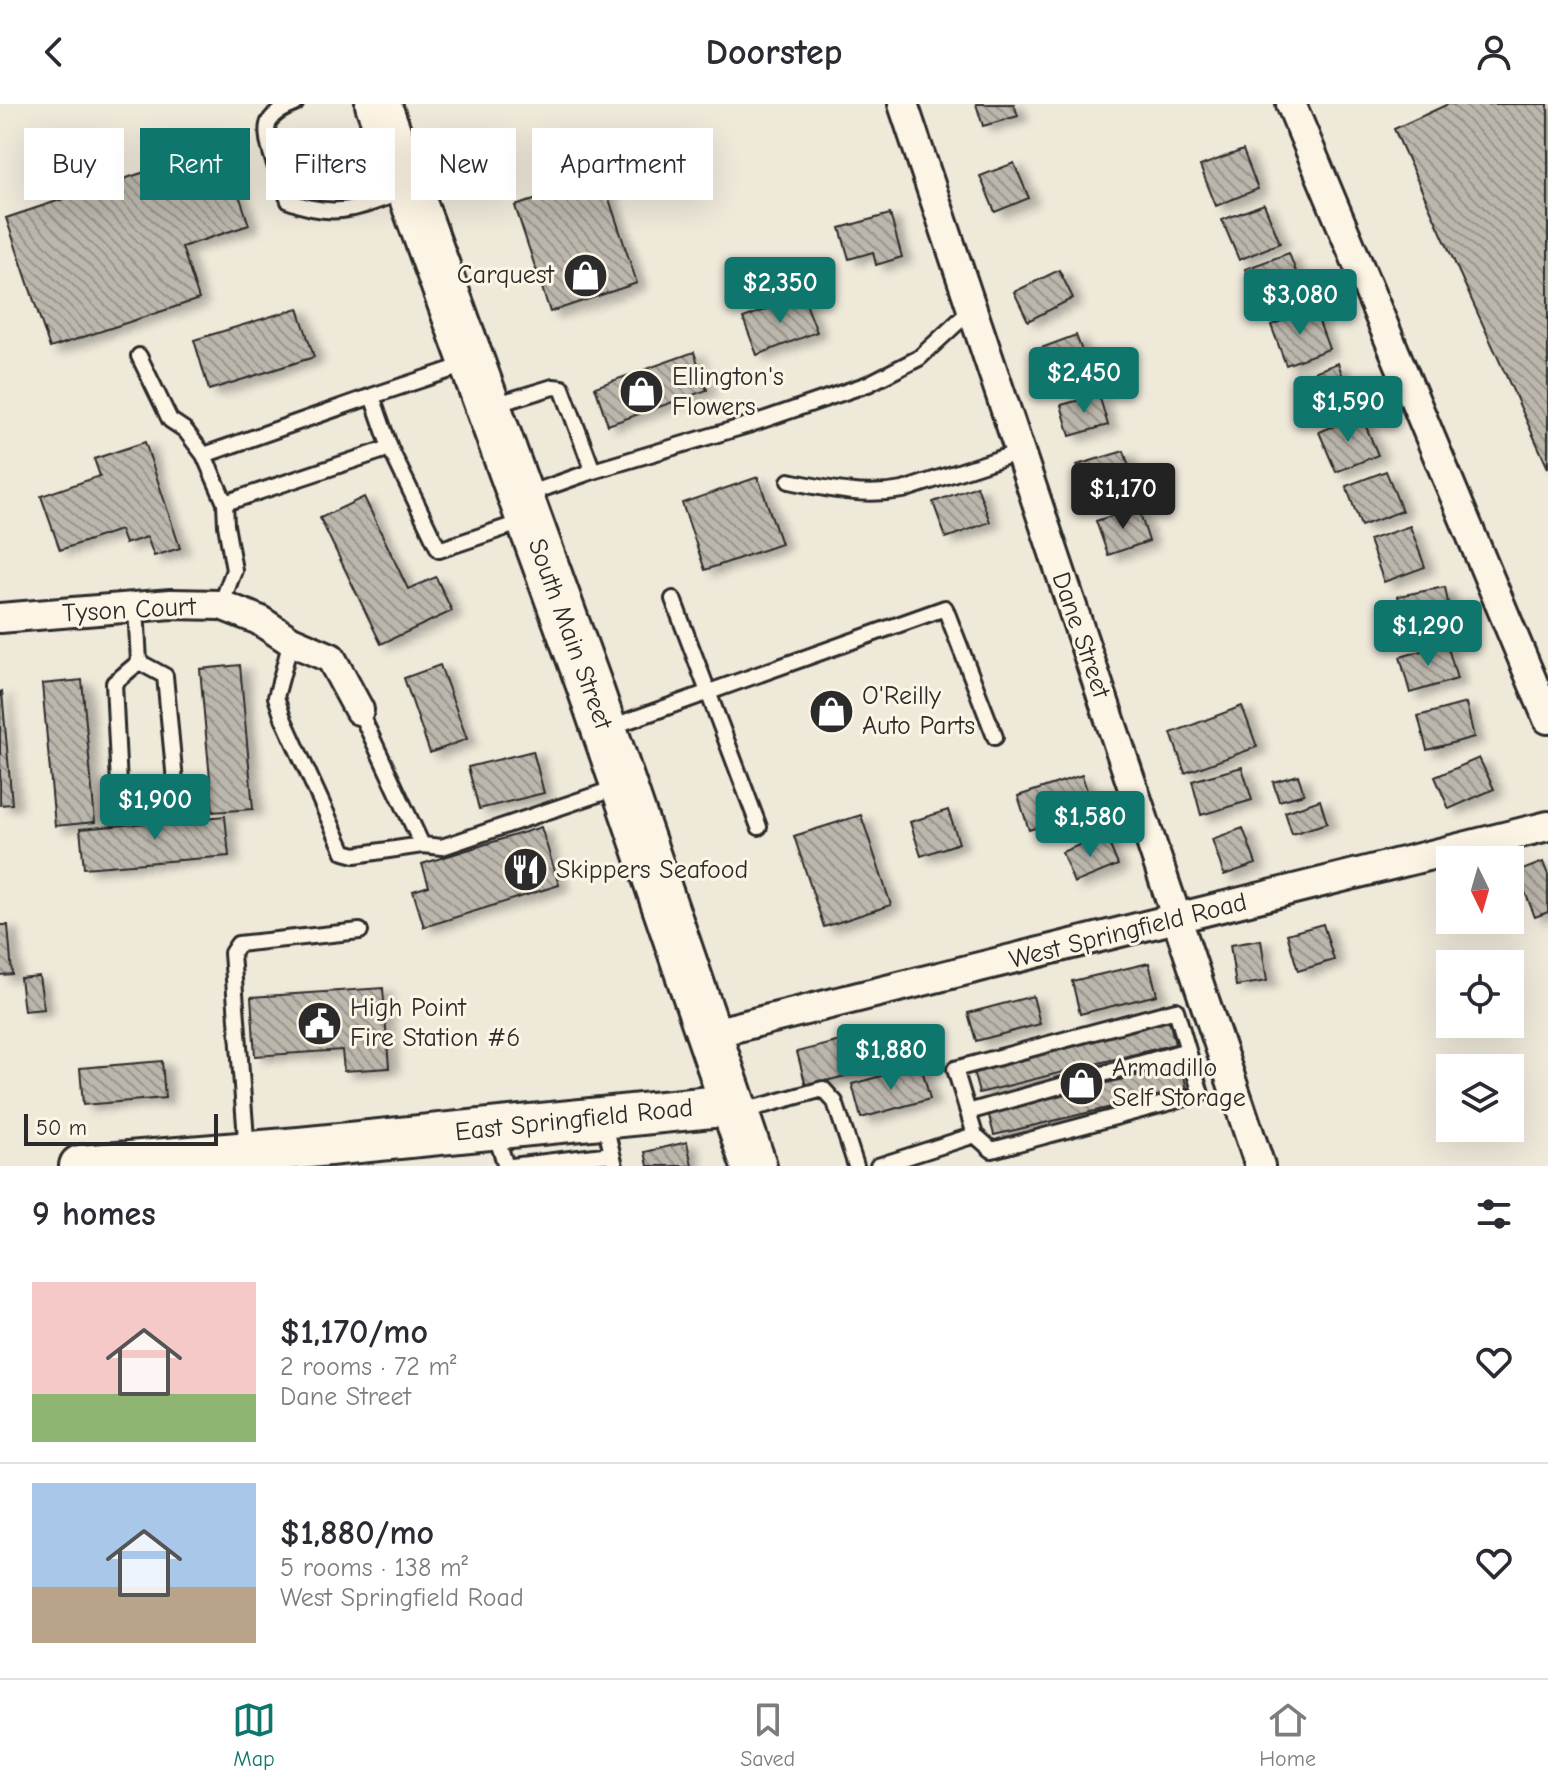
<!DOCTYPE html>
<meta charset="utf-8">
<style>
body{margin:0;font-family:"Comic Neue",sans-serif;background:#f2f2f3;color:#2b2b33;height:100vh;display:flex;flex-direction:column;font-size:30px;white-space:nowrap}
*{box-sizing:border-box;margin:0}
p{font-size:26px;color:#7c7c81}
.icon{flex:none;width:44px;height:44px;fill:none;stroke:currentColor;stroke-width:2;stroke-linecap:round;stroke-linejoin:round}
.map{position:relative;height:1062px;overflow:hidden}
.panel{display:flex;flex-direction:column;background:#fff;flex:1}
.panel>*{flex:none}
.guide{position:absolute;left:24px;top:24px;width:800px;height:72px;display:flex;gap:16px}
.needle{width:52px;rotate:175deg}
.tools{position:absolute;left:1436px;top:742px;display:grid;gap:16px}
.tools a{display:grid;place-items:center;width:88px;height:88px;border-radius:0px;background:#fff;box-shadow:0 8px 32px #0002;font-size:40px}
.scale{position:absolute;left:24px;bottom:20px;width:194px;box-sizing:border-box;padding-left:8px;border:4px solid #2b2b2b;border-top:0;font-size:22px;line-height:28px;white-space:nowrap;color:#2b2b2b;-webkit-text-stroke:6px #fcf5e5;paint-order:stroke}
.price{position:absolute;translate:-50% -68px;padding:0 18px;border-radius:8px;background:#0f766e;color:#fff;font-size:26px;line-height:52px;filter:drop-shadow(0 2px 4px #0008)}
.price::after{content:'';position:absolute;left:50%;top:48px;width:24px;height:18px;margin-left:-12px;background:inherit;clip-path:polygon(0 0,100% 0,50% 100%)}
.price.current{background:#222;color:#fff}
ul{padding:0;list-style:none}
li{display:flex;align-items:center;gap:24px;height:200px;padding:0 32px}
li+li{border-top:2px solid #e1e1e2}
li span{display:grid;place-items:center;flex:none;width:224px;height:160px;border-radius:0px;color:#555}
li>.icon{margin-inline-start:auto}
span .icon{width:96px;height:96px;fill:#fffc;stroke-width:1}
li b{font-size:34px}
h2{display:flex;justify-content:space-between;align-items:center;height:96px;padding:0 32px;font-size:34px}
.chip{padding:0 28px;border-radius:0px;background:#fff;box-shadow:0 8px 32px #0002;font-size:28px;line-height:72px}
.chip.current{background:#0f766e;color:#fff}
header{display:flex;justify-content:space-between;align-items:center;height:104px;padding:0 32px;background:#fff;font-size:36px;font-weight:700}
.dock{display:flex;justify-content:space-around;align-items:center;height:112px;border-top:2px solid #e1e1e2;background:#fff;font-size:22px;color:#7c7c81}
.dock a{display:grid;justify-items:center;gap:4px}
.dock .current{color:#0f766e}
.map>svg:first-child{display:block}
.building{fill:url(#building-back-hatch);stroke:#2b2b2b;stroke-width:2;filter:url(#shadow)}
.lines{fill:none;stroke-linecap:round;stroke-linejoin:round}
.lane-casing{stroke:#2b2b2b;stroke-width:20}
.street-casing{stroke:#2b2b2b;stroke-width:34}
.secondary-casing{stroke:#2b2b2b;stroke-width:46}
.primary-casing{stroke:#2b2b2b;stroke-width:50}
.lane{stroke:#fcf5e5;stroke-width:14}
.street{stroke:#fcf5e5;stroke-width:28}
.secondary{stroke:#fcf5e5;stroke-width:40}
.primary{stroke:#fcf5e5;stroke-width:44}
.labels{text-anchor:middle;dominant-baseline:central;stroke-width:6;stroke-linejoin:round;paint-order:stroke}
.poi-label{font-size:26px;fill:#2b2b2b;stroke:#fcf5e5;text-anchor:start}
.street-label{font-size:26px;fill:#2b2b2b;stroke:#fcf5e5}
</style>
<header><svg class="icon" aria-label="back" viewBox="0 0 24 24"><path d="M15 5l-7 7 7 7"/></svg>Doorstep<svg class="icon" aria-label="person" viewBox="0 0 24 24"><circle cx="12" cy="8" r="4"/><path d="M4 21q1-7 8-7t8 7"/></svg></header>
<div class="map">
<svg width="1548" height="1062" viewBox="0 0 1548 1062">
<defs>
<pattern id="building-back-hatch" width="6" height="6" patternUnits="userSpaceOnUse" patternTransform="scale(2)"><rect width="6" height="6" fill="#bcb7ac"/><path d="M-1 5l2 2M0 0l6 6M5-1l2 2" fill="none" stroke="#99958c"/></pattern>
<filter id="shadow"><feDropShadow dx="9" dy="5" stdDeviation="4" flood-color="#0004"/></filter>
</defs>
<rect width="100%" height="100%" fill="#efe9da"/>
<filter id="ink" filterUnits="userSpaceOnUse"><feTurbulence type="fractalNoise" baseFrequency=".0125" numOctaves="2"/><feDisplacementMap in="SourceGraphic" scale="16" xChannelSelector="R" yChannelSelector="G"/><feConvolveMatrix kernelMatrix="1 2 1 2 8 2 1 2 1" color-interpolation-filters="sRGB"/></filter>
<g filter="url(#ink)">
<path class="building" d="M976,0H1014L1018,12L983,22Z
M1448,0H1548V364L1394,25Z
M223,42L249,121L182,143L199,195L50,244L6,114Z
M1243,46L1258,85L1216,102L1200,62Z
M1014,59L1029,94L995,108L980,72Z
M602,74L637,179L550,208L515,102Z
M1264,100L1280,139L1239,156L1222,116Z
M890,110L902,153L876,161L873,148L849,155L840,124Z
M1289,149L1304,189L1260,206L1245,165Z
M1059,166L1073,194L1028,217L1014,188Z
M803,192L817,228L757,251L743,214Z
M298,204L314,253L209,286L194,236Z
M1314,204L1329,245L1286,261L1271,221Z
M1076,231L1089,266L1047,283L1033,247Z
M694,248L707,286L608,321L595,283Z
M1338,259L1352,299L1309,314L1295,275Z
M1099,291L1108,321L1070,332L1061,301Z
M1361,311L1378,351L1336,368L1319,328Z
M145,338L180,444L154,452L147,433L125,440L120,426L60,446L41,392L100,372L94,355Z
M1124,347L1135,381L1088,395L1077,361Z
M1386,367L1402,407L1361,422L1346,382Z
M758,373L781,440L705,466L682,399Z
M977,382L990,418L946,434L933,398Z
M364,393L408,485L436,473L452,507L381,540L320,414Z
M1138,403L1149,437L1108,451L1096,417Z
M1410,422L1425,463L1384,478L1369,436Z
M1445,483L1451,515L1404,524L1398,492Z
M1447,540L1457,575L1410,589L1400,553Z
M240,561L253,705L213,708L200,565Z
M440,561L467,635L430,649L404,574Z
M82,576L95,718L55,722L42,580Z
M2,587L12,700L0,701V588Z
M1466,599L1474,633L1427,646L1418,612Z
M1242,602L1257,643L1185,669L1171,629Z
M533,647L544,689L479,705L468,663Z
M1479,654L1494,685L1449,705L1435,673Z
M1242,663L1252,696L1201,711L1192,677Z
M1082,671L1093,705L1029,726L1018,692Z
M1298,671L1304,690L1279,697L1273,678Z
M1320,696L1327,719L1292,730L1285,708Z
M948,706L959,739L921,752L910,718Z
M861,711L891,801L824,823L794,732Z
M225,712L229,752L84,764L80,725Z
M541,723L559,781L424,823L413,787L429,782L422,760Z
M1243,724L1256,760L1224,771L1212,735Z
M1105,730L1118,761L1074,779L1062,748Z
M1543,758L1548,771V808L1535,813L1517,768Z
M1323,820L1334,856L1298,867L1287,830Z
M0,821H8L12,870L0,871Z
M1261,836L1267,877L1236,882L1230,841Z
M1149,859L1157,891L1080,910L1072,877Z
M39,872L44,905L24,907L20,874Z
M383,884L389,964L344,967L342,946L255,952L251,893Z
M1033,892L1040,920L976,937L968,909Z
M1169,916L1175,940L979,989L972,964Z
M864,931L873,965L806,982L797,948Z
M162,957L165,994L83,1001L80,964Z
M921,961L930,995L861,1014L852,980Z
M1181,961L1187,985L994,1031L988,1008Z
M687,1038L692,1062H648L645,1048Z"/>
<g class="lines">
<defs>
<path id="lane" d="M295,0C287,3 274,9 269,18C261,34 283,80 289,97C337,116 359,103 405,87
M139,252L170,316L185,326L204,351L225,399
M491,302L553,283L562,284L593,367L525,391
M390,344L439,446L525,417
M204,351L372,292
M593,367L748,321L868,280L919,254L972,205
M789,377C828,385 863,393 903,386L1020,348
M673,495L759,723
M221,501L234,466L226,421L225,399L390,344L372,292L468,260
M136,503L139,558L165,572L175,677L169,686L126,690L119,681L114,579L139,558
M291,537L276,593L283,614L344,748L355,751L422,741L442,743L619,683
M359,606L422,741
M608,624L945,504L995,633
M1176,906L1201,990L992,1046L975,1031L955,965Z
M740,1008L823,985L835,998L856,1062
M968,1008L1188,946
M604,1016L615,1062
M495,1029L506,1062
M247,1048L232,849L238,840L360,827
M512,1062L612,1050
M878,1062L975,1031"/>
<path id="street" d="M903,0L1260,1062
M1291,0L1548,615
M0,514L171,500L221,501L259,516L291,537L331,554L359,606
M709,930L1548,722"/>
<path id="secondary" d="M80,1062L299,1044L732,1001"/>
<path id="primary" d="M378,0L588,578L754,1062"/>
</defs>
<use href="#lane" class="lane-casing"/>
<use href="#street" class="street-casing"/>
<use href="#secondary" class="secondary-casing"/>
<use href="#primary" class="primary-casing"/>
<use href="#lane" class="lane"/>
<use href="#street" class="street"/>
<use href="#secondary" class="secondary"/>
<use href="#primary" class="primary"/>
</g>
</g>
<defs>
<symbol id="shop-disc" viewBox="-11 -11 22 22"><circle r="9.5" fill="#2b2b2b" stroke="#fcf5e5"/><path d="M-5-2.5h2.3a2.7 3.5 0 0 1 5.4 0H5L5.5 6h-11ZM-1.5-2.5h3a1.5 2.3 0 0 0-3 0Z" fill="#fff"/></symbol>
<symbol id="restaurant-disc" viewBox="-11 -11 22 22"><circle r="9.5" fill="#2b2b2b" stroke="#fcf5e5"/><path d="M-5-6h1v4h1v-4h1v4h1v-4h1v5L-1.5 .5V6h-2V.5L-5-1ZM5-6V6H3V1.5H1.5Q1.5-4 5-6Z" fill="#fff"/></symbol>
<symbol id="civic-disc" viewBox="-11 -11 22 22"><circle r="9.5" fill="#2b2b2b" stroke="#fcf5e5"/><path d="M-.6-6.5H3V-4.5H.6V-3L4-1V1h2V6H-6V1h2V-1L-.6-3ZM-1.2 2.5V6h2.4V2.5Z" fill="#fff"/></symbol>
</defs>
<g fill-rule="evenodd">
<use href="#shop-disc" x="560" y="146" width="51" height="51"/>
<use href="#shop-disc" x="616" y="262" width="51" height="51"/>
<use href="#shop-disc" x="806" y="582" width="51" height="51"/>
<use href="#restaurant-disc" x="500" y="740" width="51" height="51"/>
<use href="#civic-disc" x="294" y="894" width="51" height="51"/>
<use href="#shop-disc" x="1056" y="954" width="51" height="51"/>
</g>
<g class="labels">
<g class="poi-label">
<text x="554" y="171" text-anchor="end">Carquest</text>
<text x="672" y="273">Ellington's<tspan x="672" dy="30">Flowers</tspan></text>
<text x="862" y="592">O'Reilly<tspan x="862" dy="30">Auto Parts</tspan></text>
<text x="556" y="766">Skippers Seafood</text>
<text x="350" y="904">High Point<tspan x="350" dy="30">Fire Station #6</tspan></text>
<text x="1112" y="964">Armadillo<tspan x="1112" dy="30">Self Storage</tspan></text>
</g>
<g class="street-label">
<text transform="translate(129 506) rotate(-3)">Tyson Court</text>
<text transform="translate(570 530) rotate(70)">South Main Street</text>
<text transform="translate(1081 531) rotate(71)">Dane Street</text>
<text transform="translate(1128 827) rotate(-14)">West Springfield Road</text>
<text transform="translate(574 1016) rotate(-6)">East Springfield Road</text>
</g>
</g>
</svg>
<div class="tools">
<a><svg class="needle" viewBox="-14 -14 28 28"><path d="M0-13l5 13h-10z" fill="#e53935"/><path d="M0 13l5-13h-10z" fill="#7c7c81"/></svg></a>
<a><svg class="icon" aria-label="locate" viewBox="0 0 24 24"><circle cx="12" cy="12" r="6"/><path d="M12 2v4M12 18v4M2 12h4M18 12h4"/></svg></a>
<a><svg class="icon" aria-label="layers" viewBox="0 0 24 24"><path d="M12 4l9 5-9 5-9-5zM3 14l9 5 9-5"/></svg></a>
</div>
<div class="scale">50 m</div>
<b class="price" style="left:780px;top:221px">$2,350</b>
<b class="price" style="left:1300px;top:233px">$3,080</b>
<b class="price" style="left:1084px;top:311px">$2,450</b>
<b class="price" style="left:1348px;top:340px">$1,590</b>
<b class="price current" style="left:1123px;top:427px">$1,170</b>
<b class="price" style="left:1428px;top:564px">$1,290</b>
<b class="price" style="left:155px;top:738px">$1,900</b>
<b class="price" style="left:1090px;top:755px">$1,580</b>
<b class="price" style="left:891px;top:988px">$1,880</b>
<div class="guide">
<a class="chip">Buy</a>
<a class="chip current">Rent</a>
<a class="chip">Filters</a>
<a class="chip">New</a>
<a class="chip">Apartment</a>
</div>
</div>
<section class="panel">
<h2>9 homes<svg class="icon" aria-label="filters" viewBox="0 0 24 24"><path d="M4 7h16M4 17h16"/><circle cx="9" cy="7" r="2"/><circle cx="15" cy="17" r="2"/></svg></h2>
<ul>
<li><span style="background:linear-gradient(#f6c9c9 70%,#8fb573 0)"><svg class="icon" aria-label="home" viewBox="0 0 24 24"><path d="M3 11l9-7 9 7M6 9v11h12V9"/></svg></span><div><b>$1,170/mo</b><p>2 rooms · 72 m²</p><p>Dane Street</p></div><svg class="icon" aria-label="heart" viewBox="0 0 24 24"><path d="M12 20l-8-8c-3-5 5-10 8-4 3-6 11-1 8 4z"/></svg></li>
<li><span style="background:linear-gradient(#a9c7e8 65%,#b9a48a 0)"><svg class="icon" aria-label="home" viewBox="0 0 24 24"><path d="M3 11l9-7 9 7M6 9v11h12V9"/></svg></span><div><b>$1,880/mo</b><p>5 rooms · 138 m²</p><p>West Springfield Road</p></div><svg class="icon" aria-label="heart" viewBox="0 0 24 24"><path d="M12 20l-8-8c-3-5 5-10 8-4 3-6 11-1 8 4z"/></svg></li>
</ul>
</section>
<nav class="dock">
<a class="current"><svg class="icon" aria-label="map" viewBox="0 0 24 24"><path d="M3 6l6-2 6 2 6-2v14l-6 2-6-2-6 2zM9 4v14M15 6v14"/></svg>Map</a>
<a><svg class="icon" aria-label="saved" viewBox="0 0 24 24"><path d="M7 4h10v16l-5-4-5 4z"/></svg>Saved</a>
<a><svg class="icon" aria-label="home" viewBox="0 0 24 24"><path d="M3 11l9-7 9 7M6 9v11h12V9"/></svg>Home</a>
</nav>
